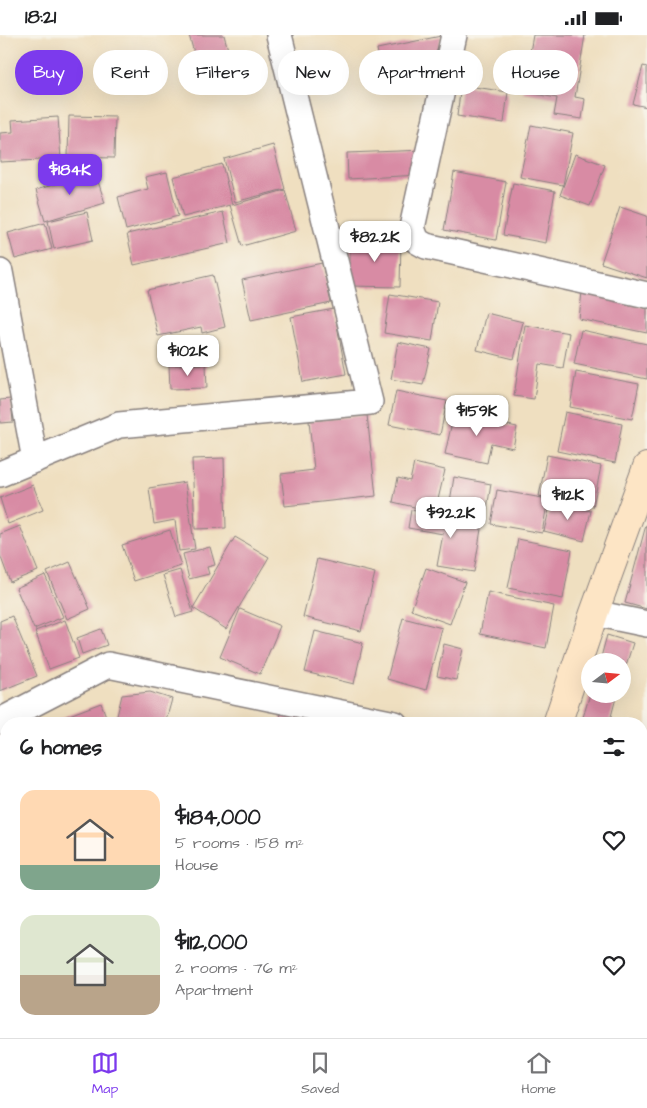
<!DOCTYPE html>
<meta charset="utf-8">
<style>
body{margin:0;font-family:"Architects Daughter",sans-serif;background:#f6f6f6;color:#202124;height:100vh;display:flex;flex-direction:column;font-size:19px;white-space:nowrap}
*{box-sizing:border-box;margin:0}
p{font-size:16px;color:#757577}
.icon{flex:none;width:28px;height:28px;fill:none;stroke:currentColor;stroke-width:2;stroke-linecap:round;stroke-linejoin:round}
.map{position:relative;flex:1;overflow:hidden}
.details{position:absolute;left:0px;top:682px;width:648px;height:321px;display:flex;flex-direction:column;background:#fff;border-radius:20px 20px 0 0;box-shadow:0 5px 20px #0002}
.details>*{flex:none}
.banner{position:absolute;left:15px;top:15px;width:618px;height:45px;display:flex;gap:10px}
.needle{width:32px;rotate:74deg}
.tools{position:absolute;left:581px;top:618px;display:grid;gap:10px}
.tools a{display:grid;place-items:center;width:50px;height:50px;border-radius:50%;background:#fff;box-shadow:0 5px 20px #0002;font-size:25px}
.price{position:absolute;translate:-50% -42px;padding:0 11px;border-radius:10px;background:#fff;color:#222;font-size:16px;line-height:32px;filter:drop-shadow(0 1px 2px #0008)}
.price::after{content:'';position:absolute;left:50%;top:30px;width:15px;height:11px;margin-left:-8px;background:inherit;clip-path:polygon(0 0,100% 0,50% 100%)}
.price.active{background:#7c3aed;color:#fff}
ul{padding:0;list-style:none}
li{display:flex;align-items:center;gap:15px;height:125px;padding:0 20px}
li span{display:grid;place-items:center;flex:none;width:140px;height:100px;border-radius:15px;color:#555}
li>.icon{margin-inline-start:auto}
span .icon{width:60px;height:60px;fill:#fffc;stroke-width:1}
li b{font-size:21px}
h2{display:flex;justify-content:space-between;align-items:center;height:60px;padding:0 20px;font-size:21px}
.chip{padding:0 18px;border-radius:22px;background:#fff;box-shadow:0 5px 20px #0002;font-size:18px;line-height:45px}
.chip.active{background:#7c3aed;color:#fff}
.status{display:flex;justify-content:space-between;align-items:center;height:35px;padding:0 25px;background:#fff;direction:ltr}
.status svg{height:14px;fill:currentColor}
.dock{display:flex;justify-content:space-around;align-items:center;height:70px;border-top:1px solid #e0e0e0;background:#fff;font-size:14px;color:#757577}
.dock a{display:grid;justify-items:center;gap:2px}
.dock .active{color:#7c3aed}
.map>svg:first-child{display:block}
.building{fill:#d88ba4}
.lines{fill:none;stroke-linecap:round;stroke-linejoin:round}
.street-casing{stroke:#88807e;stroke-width:28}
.secondary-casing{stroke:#88807e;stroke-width:30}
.street{stroke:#fff;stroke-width:25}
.secondary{stroke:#fde5c5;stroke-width:28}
</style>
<div class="status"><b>18:21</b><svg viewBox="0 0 49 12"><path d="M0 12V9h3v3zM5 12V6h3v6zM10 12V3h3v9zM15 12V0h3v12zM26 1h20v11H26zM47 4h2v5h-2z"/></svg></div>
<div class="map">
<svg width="647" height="1003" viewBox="0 0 647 1003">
<rect width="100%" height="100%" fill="#f7f3e8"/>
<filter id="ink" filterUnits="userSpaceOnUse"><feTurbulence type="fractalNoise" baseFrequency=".02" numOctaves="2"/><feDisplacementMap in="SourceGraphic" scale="10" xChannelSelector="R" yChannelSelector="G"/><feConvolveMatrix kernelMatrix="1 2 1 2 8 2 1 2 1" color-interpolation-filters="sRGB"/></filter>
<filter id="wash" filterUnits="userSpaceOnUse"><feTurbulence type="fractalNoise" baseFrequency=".0096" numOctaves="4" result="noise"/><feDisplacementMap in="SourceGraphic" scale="20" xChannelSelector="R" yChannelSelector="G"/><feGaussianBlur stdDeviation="1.12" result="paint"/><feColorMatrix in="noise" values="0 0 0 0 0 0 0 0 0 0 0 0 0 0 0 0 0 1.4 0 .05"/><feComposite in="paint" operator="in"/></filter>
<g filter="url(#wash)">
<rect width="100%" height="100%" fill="#efdfc0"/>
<g id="blocks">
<path class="building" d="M189,0H224L234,37L202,46Z
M533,0H585L575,62L585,64L582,84L554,80L557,63L523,57Z
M441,1L437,32L383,45L377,14Z
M643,31L647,32V72L633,69Z
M461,50L508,57L504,88L457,81Z
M69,81L115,82L114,123L68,122Z
M58,82L61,124L0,127V98L13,97L12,85Z
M531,90L573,98L563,150L520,142Z
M273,110L285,154L235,167L224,124Z
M425,115L419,140L348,144L347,118Z
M575,119L605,130L590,171L560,160Z
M222,129L232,170L285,155L296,196L242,211L230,170L183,182L173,142Z
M81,137L83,140L95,137L105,168L45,186L36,155L62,147L60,143Z
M167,137L178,181L126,195L118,162L148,154L145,142Z
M454,137L506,147L496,205L444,195Z
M513,148L555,156L546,208L503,200Z
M620,172L647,181V243L601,228Z
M87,177L93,205L54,214L48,186Z
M223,177L230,208L134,230L127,199Z
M45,188L52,214L15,224L8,198Z
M350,205H401L400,252L350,251Z
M322,228L331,268L251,285L242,245Z
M213,240L225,292L202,298L201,292L158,301L147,255Z
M582,257L647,273V298L579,284Z
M390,259L438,267L432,306L384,298Z
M334,274L346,339L303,347L291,282Z
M486,278L523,287L514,324L477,315Z
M525,290L569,298L563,333L539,329L534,364L514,361Z
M581,295L647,309V344L574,329Z
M398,307L431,314L423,350L391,344Z
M206,329L207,353L170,354L169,330Z
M576,337L639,349L632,384L570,372Z
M396,356L447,366L440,400L389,390Z
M11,364L13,387L0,388V365Z
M565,377L622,389L615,428L557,416Z
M454,378L517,392L513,413L491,408L487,428L445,419Z
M367,380L376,461L285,471L281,439L314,435L309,386Z
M547,420L601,431L593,472L539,461Z
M224,423L226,493L195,494L192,424Z
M414,428L445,435L435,477L393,467L398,443L410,446Z
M454,442L491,449L485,486L448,479Z
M185,447L195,514L179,516L175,485L154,489L149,453Z
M33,450L43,475L8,489L0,463Z
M497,455L548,464L542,498L491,489Z
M551,467L591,476L584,506L544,496Z
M411,475L482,488L474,537L437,531L443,499L408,493Z
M646,490H647V574L625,568Z
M20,491L38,536L10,547L0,520V499Z
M170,495L181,531L134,546L122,510Z
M235,502L269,522L226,594L193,573Z
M518,504L572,515L563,564L508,553Z
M210,512L215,530L207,532L209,539L189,544L183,519Z
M317,524L375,538L361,596L303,582Z
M70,527L90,574L67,584L47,537Z
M426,533L465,547L450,589L411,575Z
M180,535L193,577L176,582L163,540Z
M45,540L63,582L34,594L16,553Z
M488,557L554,571L546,613L480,599Z
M240,574L280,591L260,639L220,622Z
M12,581L37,641L0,656V586Z
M403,583L442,593L426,655L387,644Z
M65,585L79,623L49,634L35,596Z
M101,594L107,610L82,619L77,603Z
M315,596L363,608L354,649L305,637Z
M607,600L633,608L623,640L622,626H600Z
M444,609L463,614L456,645L437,641Z
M150,657L172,664L165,689L142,684L140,689H115L122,660Z
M590,659H617L609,689H581Z
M101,668L109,689H52L51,687Z
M282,673L319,679L317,689H279Z
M641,726L647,727L642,753H641Z
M0,819L6,836V886L0,888Z
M6,966V998H13L14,1003H0V967Z
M642,977H647V1003H639V998H641Z
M227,998H265L264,1003H226Z
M274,998H398L397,1003H273Z
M492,998H527L526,1003H491Z
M536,998H607L606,1003H536Z
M117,999V998H169V1003H143Z"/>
</g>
</g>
<g filter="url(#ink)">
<use href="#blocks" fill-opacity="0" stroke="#88807e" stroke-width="1"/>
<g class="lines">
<defs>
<path id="street" d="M454,0L412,193L417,206L426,211L647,260
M0,237L35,425
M0,439L119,390L370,367L279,0
M594,578L647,589
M0,686L108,630L395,689
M641,801L647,802
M0,931L6,928"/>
<path id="secondary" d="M557,689L594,578L647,432
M445,1003L447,998"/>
</defs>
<use href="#street" class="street-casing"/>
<use href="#secondary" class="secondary-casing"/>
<use href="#street" class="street"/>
<use href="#secondary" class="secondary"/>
</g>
</g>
</svg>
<div class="tools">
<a><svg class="needle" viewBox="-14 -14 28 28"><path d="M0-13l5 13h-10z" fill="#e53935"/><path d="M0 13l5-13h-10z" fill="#757577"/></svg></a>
</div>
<b class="price active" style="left:70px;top:161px">$184K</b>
<b class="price" style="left:375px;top:228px">$82.2K</b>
<b class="price" style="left:188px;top:342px">$102K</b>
<b class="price" style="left:477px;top:402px">$159K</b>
<b class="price" style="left:568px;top:486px">$112K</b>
<b class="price" style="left:451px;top:504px">$92.2K</b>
<div class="banner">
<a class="chip active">Buy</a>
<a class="chip">Rent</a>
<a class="chip">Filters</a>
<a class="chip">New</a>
<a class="chip">Apartment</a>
<a class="chip">House</a>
</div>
<section class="details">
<h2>6 homes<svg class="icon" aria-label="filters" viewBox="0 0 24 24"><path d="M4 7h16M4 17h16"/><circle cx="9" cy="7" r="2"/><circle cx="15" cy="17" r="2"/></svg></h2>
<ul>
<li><span style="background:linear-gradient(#ffd9b3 75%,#7fa58c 0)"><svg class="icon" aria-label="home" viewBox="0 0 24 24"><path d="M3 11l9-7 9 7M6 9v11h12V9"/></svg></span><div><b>$184,000</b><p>5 rooms · 158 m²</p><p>House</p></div><svg class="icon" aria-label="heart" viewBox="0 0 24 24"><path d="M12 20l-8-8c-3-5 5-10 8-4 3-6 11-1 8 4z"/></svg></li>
<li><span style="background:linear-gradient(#dfe7d0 60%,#b9a48a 0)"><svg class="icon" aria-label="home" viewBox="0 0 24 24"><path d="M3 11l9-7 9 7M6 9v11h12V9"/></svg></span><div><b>$112,000</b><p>2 rooms · 76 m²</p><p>Apartment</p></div><svg class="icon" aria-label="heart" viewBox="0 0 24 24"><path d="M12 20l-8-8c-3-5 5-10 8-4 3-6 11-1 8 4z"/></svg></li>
</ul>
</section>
</div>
<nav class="dock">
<a class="active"><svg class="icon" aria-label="map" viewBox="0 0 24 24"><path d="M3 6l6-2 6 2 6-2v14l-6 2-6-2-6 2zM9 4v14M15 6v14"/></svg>Map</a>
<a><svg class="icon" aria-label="saved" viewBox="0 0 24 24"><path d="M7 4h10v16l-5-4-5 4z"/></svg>Saved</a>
<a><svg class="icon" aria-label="home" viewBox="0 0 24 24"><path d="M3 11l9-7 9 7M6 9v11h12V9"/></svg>Home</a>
</nav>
